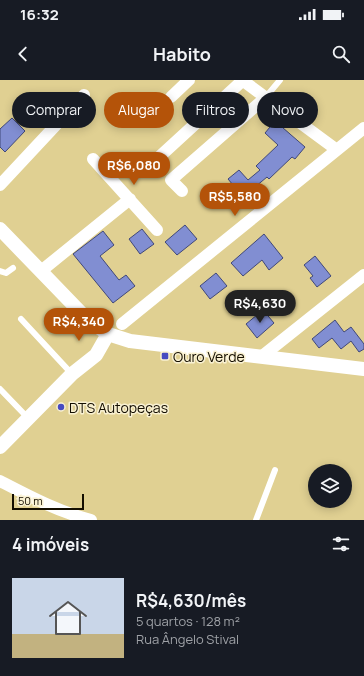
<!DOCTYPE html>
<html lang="pt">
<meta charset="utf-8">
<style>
body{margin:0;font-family:Manrope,sans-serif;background:#242831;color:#f1f3f6;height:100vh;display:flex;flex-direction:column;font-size:15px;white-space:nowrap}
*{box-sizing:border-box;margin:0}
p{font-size:13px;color:#9ea1a6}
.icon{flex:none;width:22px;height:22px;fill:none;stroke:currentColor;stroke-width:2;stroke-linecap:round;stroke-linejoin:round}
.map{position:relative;height:440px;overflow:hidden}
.drawer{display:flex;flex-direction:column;background:#171b24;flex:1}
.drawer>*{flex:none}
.top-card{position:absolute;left:12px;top:12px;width:340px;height:36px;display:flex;gap:8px}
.controls{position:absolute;left:308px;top:384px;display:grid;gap:8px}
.controls a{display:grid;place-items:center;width:44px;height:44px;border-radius:50%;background:#171b24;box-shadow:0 2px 10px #0003;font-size:20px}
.scale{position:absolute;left:12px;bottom:10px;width:72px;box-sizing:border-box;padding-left:4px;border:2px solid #140e00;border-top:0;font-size:11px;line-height:14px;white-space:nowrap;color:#140e00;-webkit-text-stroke:3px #f9f1d2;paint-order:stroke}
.price{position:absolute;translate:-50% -34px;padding:0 9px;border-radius:14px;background:#b45309;color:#fff;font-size:13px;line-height:26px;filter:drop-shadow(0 1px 2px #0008)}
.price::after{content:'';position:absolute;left:50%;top:24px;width:12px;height:9px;margin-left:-6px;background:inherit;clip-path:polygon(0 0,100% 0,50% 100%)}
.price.current{background:#222;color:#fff}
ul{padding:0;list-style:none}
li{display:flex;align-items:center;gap:12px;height:100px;padding:0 12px}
li span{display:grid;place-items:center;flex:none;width:112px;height:80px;border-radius:0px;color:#555}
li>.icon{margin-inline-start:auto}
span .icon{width:48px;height:48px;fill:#fffc;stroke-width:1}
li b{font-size:17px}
h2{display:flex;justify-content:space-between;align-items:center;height:48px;padding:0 12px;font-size:17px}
.pill{padding:0 14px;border-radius:18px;background:#171b24;box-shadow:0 2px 10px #0003;font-size:14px;line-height:36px}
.pill.current{background:#b45309;color:#fff}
.status{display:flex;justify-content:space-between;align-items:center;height:28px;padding:0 20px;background:#171b24;direction:ltr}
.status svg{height:11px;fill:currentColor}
header{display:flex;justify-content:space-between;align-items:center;height:52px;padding:0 12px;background:#171b24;font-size:18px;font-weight:700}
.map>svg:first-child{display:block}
.building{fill:#818ed2;stroke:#404879}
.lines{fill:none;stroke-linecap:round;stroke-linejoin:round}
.service{stroke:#fff;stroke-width:6}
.minor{stroke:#fff;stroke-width:12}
.tertiary{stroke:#fff;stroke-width:14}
.poi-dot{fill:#474bc1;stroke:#f9f1d2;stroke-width:1.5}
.labels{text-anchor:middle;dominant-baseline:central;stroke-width:3;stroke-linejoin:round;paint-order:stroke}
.poi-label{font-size:14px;fill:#140e00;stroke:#f9f1d2;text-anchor:start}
</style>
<div class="status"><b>16:32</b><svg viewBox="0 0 49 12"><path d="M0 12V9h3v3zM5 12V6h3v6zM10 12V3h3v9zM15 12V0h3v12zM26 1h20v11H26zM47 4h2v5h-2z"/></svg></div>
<header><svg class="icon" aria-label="back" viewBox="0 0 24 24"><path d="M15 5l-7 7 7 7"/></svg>Habito<svg class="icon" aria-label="search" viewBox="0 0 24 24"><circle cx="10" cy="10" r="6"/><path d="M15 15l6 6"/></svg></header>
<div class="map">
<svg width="364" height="440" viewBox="0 0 364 440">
<rect width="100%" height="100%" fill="#e0d092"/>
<path class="building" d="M12,38L25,51L5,72L0,67V49Z
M275,41L305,67L295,79L292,77L269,99L267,97L243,117L228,99L239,90L248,100L260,90L256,86L278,65L265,53Z
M185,145L197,159L177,175L165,162Z
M142,149L154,164L140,174L129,159Z
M103,151L114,165L100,176L119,200L126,195L135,206L113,223L73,174Z
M264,154L283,178L269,190L262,180L243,196L231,183Z
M315,176L331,196L317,207L310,198L313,196L304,185Z
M216,193L227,206L210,219L200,206Z
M263,230L274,243L257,258L246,244Z
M335,240L344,252L351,247L364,264V269L359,272L351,261L341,269L332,258L319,268L312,259Z"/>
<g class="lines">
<path class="service" d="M265,18L280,0
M0,191L6,193L13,188
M21,239L72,294
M0,309L28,338
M256,440L275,390"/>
<path class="minor" d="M242,0L337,70
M171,17L189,0
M93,79L157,150
M157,79L242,1
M0,105L84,15
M182,111L171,100L265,18
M41,191L130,119
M122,244L364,48
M261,277L364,195
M0,401C29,416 59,432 91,440"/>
<path class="tertiary" d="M0,149L87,239L108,254L130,261L364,289
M0,367L72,294L96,275L108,254"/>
</g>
<g class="poi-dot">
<rect x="161" y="272" width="8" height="8" rx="2"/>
<circle cx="61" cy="327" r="4"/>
</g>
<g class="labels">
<g class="poi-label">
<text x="173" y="276">Ouro Verde</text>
<text x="69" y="327">DTS Autopeças</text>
</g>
</g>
</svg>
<div class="controls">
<a><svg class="icon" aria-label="layers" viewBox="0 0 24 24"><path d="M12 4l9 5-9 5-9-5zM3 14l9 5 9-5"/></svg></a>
</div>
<div class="scale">50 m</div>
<b class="price" style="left:134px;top:106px">R$6,080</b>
<b class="price" style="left:235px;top:137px">R$5,580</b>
<b class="price current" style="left:260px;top:244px">R$4,630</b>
<b class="price" style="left:79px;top:262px">R$4,340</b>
<div class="top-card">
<a class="pill">Comprar</a>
<a class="pill current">Alugar</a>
<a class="pill">Filtros</a>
<a class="pill">Novo</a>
</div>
</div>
<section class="drawer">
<h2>4 imóveis<svg class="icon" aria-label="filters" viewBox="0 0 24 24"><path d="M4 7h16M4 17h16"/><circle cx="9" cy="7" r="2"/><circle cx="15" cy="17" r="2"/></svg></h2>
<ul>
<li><span style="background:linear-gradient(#c9d6e8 70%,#c2b280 0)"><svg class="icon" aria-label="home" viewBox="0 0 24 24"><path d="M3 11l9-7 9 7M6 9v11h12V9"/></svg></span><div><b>R$4,630/mês</b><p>5 quartos · 128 m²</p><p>Rua Ângelo Stival</p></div></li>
</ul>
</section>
